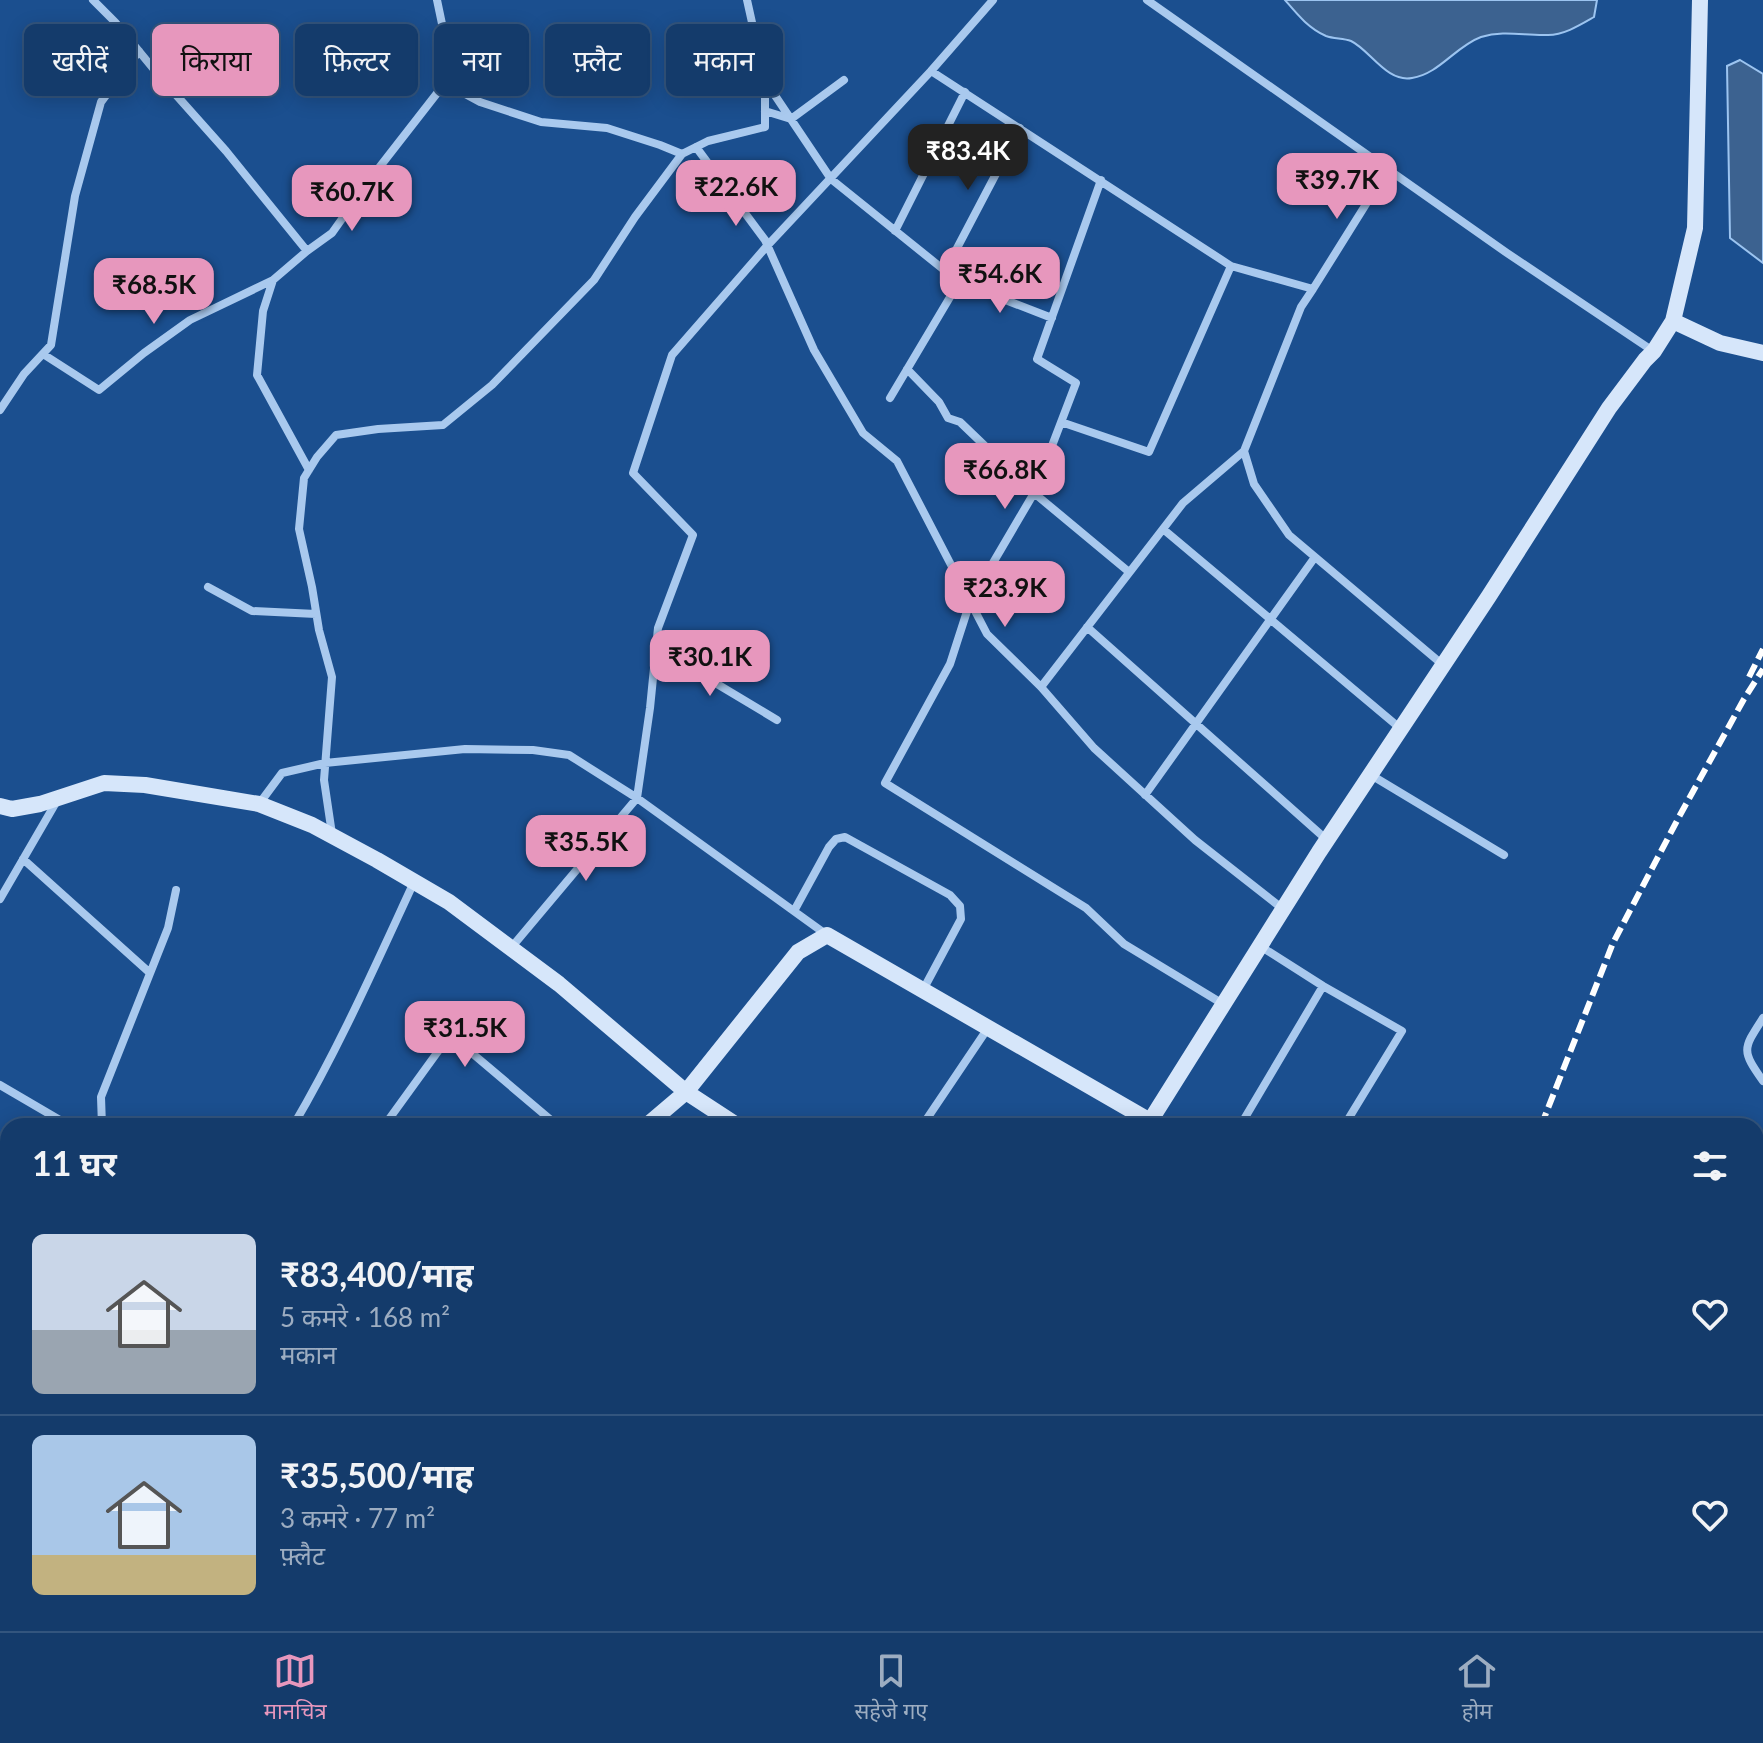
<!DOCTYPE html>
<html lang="hi">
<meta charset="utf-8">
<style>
body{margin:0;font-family:Lato,"Noto Sans Devanagari",sans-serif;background:#1d4271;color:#f1f3f6;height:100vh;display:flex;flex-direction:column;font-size:30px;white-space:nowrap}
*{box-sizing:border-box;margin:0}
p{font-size:26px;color:#9dadc1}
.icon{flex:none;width:44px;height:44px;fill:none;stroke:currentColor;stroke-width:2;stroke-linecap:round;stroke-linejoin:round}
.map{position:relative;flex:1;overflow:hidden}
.side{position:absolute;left:0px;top:1118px;width:1764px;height:514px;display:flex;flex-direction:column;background:#143b6b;border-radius:24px 24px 0 0;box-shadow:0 4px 20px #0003,0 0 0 2px #33557e}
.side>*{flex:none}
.guide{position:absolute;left:24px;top:24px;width:800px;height:72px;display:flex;gap:16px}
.price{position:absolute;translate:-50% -68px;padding:0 18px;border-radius:16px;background:#e797bd;color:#111;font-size:26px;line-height:52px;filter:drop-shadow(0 2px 4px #0008)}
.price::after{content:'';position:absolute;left:50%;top:48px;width:24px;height:18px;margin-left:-12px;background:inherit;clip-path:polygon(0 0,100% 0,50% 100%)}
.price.active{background:#222;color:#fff}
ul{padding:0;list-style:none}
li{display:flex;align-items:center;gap:24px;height:200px;padding:0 32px}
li+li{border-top:2px solid #33557e}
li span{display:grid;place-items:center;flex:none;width:224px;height:160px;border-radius:12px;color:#555}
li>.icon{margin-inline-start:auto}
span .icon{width:96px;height:96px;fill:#fffc;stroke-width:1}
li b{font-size:34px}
h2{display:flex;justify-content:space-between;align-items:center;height:96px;padding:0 32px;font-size:34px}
.chip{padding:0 28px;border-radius:12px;background:#143b6b;box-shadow:0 4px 20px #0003,0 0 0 2px #33557e;font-size:28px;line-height:72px}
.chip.active{background:#e797bd;color:#111}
.tabs{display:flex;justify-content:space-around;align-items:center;height:112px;border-top:2px solid #33557e;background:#143b6b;font-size:22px;color:#9dadc1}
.tabs a{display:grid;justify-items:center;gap:4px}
.tabs .active{color:#e797bd}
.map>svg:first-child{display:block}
.water{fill:#3c6290;stroke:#9cc4f0;stroke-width:2}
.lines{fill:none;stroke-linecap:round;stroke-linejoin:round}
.street{stroke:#a9c9ee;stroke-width:8}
.secondary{stroke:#d6e6fa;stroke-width:16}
.rail{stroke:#fff;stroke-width:6;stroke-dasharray:14 6;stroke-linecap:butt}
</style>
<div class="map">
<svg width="1763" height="1631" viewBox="0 0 1763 1631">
<rect width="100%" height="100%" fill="#1b4f8f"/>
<path class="water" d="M1285,0H1597L1594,17C1580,25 1564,35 1548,35C1525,36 1504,30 1481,37C1456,46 1439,74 1412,78C1387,83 1370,50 1351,41C1343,38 1334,39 1326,36C1308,28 1297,14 1285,0Z
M1740,60L1763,74V263L1730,238L1727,66Z"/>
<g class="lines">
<path class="street" d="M93,0L115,22L161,78L226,151L307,251L332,233L371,178L445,83L480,102L541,122L607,128L660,145L682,154
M437,0L446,43L445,83
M1147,0L1507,253L1653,351
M931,71L993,0
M766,82L831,179L959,282L890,398
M765,111L791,119L844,80
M696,147L765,240L814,350L863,433L897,461L987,634L1041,687L1094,748L1195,840L1283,909
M1101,180L1037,359L1076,383L1034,493L970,602L950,664L885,783L1086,908L1124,944L1223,1004
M895,231L965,92
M307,251L273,280L263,311L257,375L309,470
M945,271L1020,128
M959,282L1052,318
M1313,289L1388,169
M43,354L99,390L144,353L190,320L273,280
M907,369L939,402L948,418L960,422L1034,493L1129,572
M0,410L24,374L51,345L75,196L101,102L139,51
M1061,422L1149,452L1231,266
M1163,529L1401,729
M208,587L252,611L316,614
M1087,627L1327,840
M656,651L692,669L777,720
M1041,687L1183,503L1244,451
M1371,775L1504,855
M1145,795L1315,557
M259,804L282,773L325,763L465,749L533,750L569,755L637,798L511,948
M332,834L324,780L332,677L319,630L312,587L299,529L304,478L317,457L336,435L378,429L443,425L492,385L594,280L635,217L682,154L708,141L765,127V81L747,0
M23,859L150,973
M0,899L58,799
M794,911L829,847L836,839L845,837L950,895L960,906L961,919L923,990
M827,935L637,798L650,708L658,628L693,535L633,473L672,355L767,246L931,71L1231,266L1313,289L1301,307L1244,451L1254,484L1289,535L1443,665
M1260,946L1323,986L1402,1031L1344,1126
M1763,1018C1743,1049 1741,1050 1763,1081
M0,1085L70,1126
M1676,1124L1681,1126
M102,1126L101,1097L168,928L176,890
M293,1126C339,1048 376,964 414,882
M384,1126L447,1039L473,1054L558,1126
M922,1126L988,1028
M1240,1126L1323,986
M1756,1163L1763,1166
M0,1256L8,1261
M1756,1428L1763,1417
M0,1520L8,1524
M1756,1611L1763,1614
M272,1624L280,1631
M1535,1624L1537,1631
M8,1631L12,1624
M474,1631L480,1624
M920,1631L925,1624
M1160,1631L1164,1624
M1630,1631L1634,1624"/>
<path class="secondary" d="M1673,321L1720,343L1763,353
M0,806L12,809L40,804L104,783L145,785L259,804L312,825L377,860L449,902L559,984L686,1092L798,952L827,935L1150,1121
M646,1126L686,1092L738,1126
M1147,1126L1319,852L1489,596L1609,408L1645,360L1654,351L1673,321L1695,228L1700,0
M126,1631L132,1624"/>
<path class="rail" d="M1749,677L1763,649
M1541,1126L1613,943L1680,815L1744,699L1763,669
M1283,1631L1287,1624"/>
</g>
</svg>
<b class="price active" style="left:968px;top:192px">₹83.4K</b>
<b class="price" style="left:1337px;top:221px">₹39.7K</b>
<b class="price" style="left:736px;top:228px">₹22.6K</b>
<b class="price" style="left:352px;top:233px">₹60.7K</b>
<b class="price" style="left:1000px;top:315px">₹54.6K</b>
<b class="price" style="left:154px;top:326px">₹68.5K</b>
<b class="price" style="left:1005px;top:511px">₹66.8K</b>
<b class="price" style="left:1005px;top:629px">₹23.9K</b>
<b class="price" style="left:710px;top:698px">₹30.1K</b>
<b class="price" style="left:586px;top:883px">₹35.5K</b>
<b class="price" style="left:465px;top:1069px">₹31.5K</b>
<div class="guide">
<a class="chip">खरीदें</a>
<a class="chip active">किराया</a>
<a class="chip">फ़िल्टर</a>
<a class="chip">नया</a>
<a class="chip">फ़्लैट</a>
<a class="chip">मकान</a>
</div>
<section class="side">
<h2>11 घर<svg class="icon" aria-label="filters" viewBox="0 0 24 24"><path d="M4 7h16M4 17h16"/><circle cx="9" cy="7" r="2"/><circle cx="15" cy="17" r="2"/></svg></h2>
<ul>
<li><span style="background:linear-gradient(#c9d6e8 60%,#9aa5b1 0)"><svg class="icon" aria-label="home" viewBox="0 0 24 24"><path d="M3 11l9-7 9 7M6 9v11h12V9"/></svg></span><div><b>₹83,400/माह</b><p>5 कमरे · 168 m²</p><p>मकान</p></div><svg class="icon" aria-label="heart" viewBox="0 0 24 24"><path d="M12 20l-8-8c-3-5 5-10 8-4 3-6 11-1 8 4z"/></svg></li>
<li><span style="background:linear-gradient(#a9c7e8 75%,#c2b280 0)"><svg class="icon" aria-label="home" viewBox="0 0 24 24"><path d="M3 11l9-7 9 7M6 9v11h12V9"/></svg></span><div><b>₹35,500/माह</b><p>3 कमरे · 77 m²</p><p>फ़्लैट</p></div><svg class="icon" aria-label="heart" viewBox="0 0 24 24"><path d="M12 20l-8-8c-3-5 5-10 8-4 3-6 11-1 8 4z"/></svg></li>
</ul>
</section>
</div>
<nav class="tabs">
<a class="active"><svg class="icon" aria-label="map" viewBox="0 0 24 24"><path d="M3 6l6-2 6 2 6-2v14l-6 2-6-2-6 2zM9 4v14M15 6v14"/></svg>मानचित्र</a>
<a><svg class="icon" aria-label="saved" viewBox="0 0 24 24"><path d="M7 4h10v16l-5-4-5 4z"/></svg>सहेजे गए</a>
<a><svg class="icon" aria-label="home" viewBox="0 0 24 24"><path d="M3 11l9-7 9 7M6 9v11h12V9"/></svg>होम</a>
</nav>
